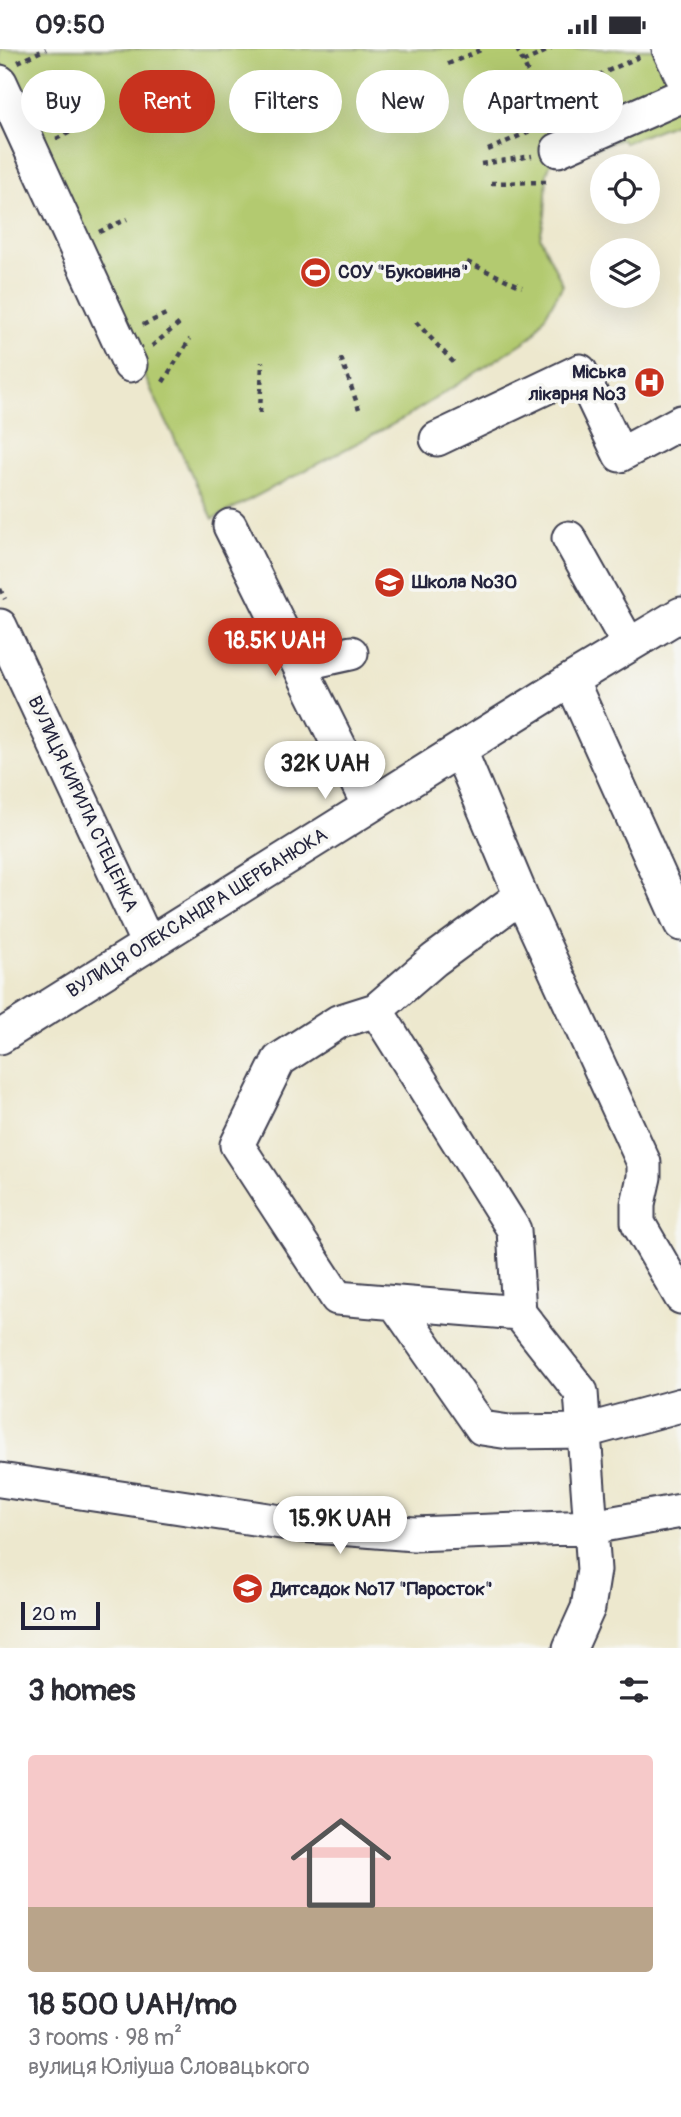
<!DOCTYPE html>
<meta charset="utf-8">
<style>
body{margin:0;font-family:Pangolin,sans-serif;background:#f2f2f3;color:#2b2b33;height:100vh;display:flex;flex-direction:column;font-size:26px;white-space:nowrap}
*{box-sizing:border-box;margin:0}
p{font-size:23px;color:#7c7c81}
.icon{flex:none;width:38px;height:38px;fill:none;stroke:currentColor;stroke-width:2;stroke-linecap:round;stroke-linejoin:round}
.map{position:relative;height:1599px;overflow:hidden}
.panel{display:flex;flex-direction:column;background:#fff;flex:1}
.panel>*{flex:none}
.hud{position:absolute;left:21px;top:21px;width:640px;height:63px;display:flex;gap:14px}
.buttons{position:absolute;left:590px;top:105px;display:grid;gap:14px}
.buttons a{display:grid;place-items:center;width:70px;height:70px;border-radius:50%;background:#fff;box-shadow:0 7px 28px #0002;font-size:35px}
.scale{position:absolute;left:21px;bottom:18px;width:79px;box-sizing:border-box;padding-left:7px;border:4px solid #22223b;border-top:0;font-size:19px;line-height:24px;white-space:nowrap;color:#22223b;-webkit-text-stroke:5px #f6f6f2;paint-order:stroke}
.price{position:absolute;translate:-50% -60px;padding:0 16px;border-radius:24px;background:#fff;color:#222;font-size:23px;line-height:46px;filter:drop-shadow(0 2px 4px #0008)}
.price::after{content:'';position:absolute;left:50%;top:42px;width:21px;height:16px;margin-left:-10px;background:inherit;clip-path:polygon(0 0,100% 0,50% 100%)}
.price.selected{background:#c8321e;color:#fff}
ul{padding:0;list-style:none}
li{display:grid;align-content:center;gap:14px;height:371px;padding:0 28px}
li+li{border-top:2px solid #e1e1e2}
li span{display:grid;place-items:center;height:217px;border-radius:7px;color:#555}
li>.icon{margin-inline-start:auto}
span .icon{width:126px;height:126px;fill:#fffc;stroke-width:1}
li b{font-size:30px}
h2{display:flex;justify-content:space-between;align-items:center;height:84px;padding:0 28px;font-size:30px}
.chip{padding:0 24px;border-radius:32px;background:#fff;box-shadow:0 7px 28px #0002;font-size:24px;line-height:63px}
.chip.selected{background:#c8321e;color:#fff}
.status{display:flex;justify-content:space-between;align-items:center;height:49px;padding:0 35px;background:#fff;direction:ltr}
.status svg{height:19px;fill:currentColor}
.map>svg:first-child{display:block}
.green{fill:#b3ca6f;stroke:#6a7655;stroke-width:2}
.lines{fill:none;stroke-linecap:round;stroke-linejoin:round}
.minor-casing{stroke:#404051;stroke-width:37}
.path{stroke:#404051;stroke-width:4.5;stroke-dasharray:5 5;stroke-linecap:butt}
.minor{stroke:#fff;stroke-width:33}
.labels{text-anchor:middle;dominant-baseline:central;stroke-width:7;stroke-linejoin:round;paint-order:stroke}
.poi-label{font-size:19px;font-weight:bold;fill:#22223b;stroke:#f6f6f2;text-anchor:start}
.street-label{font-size:19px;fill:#22223b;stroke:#f6f6f2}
</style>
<div class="status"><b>09:50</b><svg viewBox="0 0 49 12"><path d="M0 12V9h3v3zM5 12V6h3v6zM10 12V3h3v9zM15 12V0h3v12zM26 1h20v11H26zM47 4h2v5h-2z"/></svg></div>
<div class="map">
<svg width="681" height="1599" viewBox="0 0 681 1599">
<rect width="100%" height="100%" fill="#f6f6f2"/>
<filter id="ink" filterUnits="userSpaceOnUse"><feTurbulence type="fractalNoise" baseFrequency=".0143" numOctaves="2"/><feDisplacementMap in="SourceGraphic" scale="14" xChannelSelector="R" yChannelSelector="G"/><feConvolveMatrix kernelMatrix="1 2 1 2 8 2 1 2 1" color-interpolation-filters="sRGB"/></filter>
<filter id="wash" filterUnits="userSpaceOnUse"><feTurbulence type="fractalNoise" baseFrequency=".00686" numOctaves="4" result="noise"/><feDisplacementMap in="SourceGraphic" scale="28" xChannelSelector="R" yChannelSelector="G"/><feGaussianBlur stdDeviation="1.57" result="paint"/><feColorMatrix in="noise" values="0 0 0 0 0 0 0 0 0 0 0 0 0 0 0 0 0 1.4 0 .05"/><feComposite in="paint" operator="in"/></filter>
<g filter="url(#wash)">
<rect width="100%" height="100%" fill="#ede8ce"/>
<path class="green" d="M0,0H681V72L624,94L622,90L551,113L547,124L545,166L540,188L563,236L535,284L524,293L403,370L213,470L143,324L0,64Z"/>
</g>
<g filter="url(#ink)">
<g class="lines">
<defs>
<path id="minor" d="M669,0L681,25
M0,33L130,316
M558,101L681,47
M437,390L580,322L620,406L681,373
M230,477L369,757
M569,489L629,596
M0,577L148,895
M300,618L319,611L351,604
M571,631L681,875
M460,702L521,847L638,1101L644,1114V1128L638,1155V1174L681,1248
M521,847L434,911L376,961L514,1181L519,1264L581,1343L594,1521L588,1559L570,1599
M376,961L338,973L279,1011L237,1096L337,1249L519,1264
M0,988L571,631L681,565
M395,1254L482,1379L509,1383L585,1382L681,1356
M0,1431L301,1476L414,1485L592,1478L681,1462"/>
</defs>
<use href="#minor" class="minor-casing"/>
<path class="path" d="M517,0L541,52L641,7
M18,13L46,0
M523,13L551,0
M448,15L483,0
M56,90L83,77
M488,101L539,78
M481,115L532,107
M491,134L547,133
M99,183L127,170
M467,213L522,238
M416,273L454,314
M143,276L170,263
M152,297L181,273
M341,309L359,360
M163,333L190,290
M260,364L262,313
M0,540L5,550"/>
<use href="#minor" class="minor"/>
</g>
</g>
<defs>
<symbol id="stadium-disc" viewBox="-11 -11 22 22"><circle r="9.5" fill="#c8321e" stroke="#f6f6f2"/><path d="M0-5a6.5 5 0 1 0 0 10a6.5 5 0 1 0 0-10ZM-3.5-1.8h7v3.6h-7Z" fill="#fff"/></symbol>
<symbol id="hospital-disc" viewBox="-11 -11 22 22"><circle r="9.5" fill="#c8321e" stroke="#f6f6f2"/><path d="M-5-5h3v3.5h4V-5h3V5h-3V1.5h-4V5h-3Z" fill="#fff"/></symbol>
<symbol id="school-disc" viewBox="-11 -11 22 22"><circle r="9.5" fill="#c8321e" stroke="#f6f6f2"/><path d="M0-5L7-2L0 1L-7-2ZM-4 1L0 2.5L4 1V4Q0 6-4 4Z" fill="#fff"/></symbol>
</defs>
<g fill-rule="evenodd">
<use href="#stadium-disc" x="298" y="206" width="35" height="35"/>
<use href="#hospital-disc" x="632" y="316" width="35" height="35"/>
<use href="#school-disc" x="372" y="516" width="35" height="35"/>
<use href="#school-disc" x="230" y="1522" width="35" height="35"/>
</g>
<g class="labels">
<g class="poi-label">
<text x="338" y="223">СОУ "Буковина"</text>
<text x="626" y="323" text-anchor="end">Міська<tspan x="626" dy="22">лікарня №3</tspan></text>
<text x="412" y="533">Школа №30</text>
<text x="271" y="1540">Дитсадок №17 "Паросток"</text>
</g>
<g class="street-label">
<text transform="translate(83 755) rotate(65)">ВУЛИЦЯ КИРИЛА СТЕЦЕНКА</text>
<text transform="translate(197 864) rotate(-32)">ВУЛИЦЯ ОЛЕКСАНДРА ЩЕРБАНЮКА</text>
</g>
</g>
</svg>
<div class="buttons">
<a><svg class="icon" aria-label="locate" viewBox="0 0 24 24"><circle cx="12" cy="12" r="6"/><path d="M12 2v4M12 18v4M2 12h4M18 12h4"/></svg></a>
<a><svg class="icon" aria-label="layers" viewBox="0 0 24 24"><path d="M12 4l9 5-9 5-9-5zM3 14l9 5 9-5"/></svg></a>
</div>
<div class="scale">20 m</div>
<b class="price selected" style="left:275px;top:629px">18.5K UAH</b>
<b class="price" style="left:325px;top:752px">32K UAH</b>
<b class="price" style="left:340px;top:1507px">15.9K UAH</b>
<div class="hud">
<a class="chip">Buy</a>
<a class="chip selected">Rent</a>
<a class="chip">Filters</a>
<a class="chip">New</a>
<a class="chip">Apartment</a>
</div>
</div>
<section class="panel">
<h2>3 homes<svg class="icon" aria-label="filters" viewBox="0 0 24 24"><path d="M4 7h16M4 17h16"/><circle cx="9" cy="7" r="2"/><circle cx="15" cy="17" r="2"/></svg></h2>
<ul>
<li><span style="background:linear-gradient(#f6c9c9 70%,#b9a48a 0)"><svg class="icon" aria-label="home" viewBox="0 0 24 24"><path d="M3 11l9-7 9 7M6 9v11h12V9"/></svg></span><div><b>18 500 UAH/mo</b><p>3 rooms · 98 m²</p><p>вулиця Юліуша Словацького</p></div></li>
</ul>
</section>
